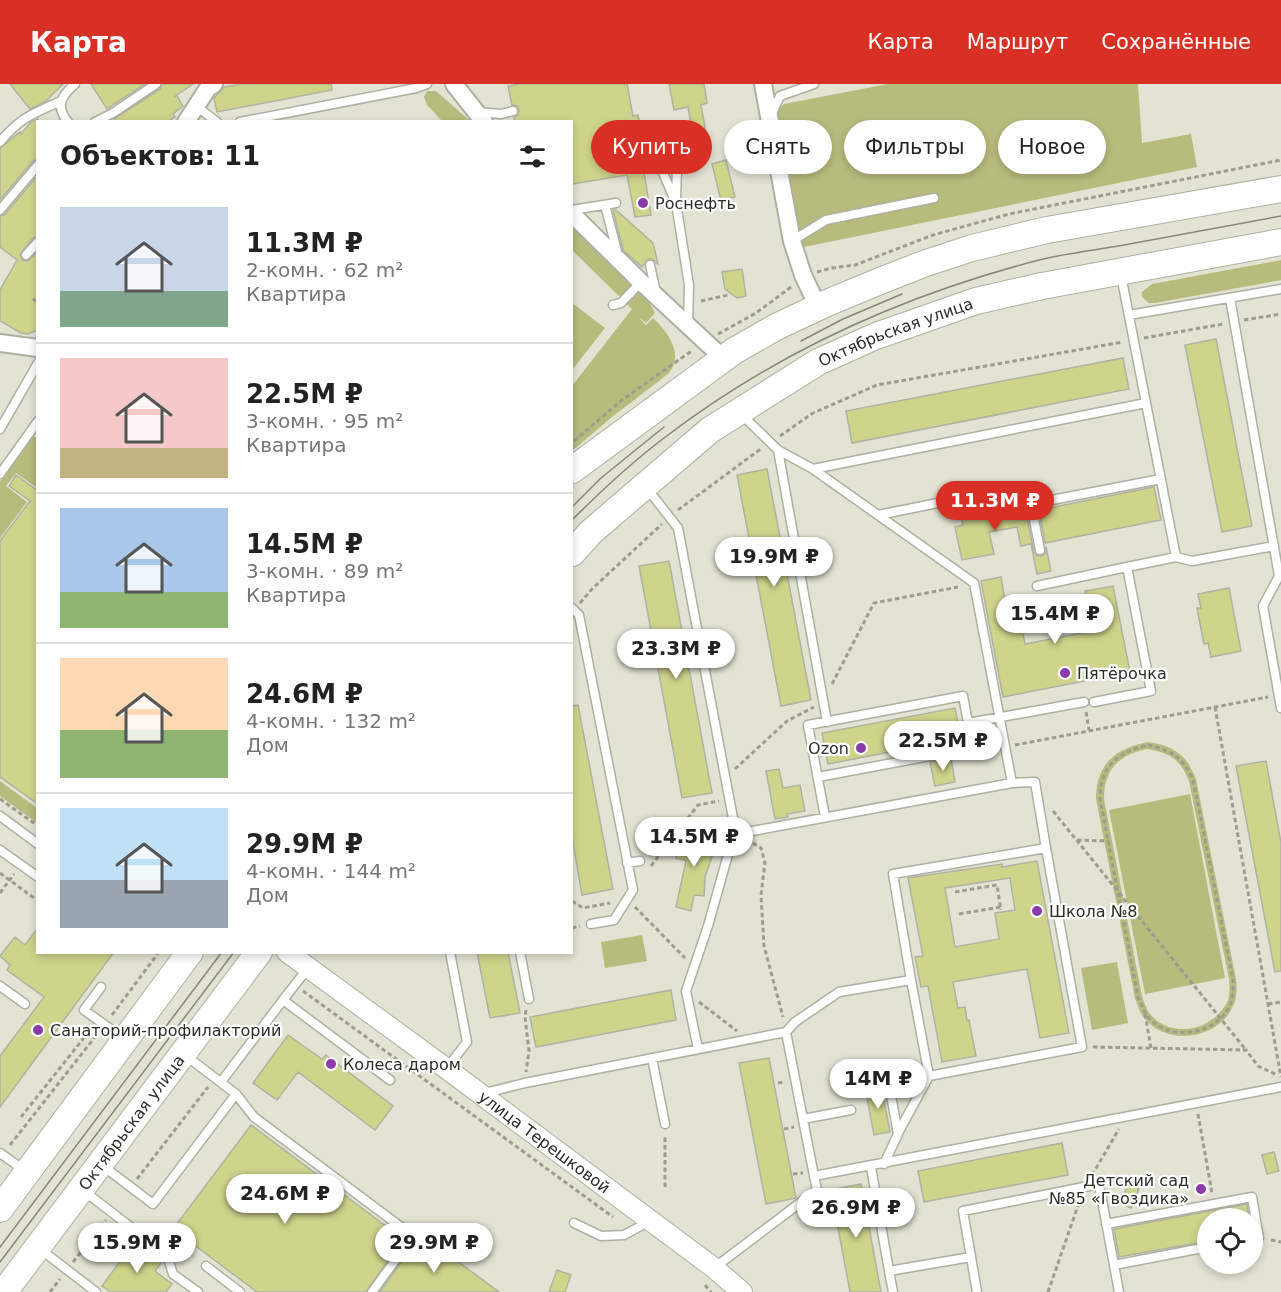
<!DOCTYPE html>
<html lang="ru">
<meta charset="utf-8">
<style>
body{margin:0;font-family:"DejaVu Sans",sans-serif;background:#f2f2f2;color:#222;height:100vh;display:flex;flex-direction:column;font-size:22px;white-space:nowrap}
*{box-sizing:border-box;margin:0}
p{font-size:20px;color:#767676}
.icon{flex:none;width:33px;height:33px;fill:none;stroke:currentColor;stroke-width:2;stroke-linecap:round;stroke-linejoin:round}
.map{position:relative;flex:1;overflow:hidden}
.side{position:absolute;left:36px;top:36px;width:537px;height:834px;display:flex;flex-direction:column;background:#fff;border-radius:0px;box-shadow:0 3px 9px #0003}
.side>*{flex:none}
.guide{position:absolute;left:591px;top:36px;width:570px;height:54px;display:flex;gap:12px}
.tools{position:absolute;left:1197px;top:1124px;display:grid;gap:12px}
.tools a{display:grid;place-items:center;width:66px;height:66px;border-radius:50%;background:#fff;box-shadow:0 3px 9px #0003;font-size:30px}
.price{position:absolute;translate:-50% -51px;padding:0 14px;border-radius:21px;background:#fff;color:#222;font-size:20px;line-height:39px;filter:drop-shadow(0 2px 3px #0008)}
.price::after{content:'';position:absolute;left:50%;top:36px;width:18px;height:14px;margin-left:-9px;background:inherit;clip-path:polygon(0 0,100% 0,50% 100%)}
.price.selected{background:#d93025;color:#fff}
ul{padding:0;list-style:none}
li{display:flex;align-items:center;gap:18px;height:150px;padding:0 24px}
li+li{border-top:2px solid #e0e0e0}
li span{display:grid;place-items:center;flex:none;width:168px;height:120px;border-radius:0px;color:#555}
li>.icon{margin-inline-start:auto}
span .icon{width:72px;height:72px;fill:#fffc;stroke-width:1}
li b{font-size:26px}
h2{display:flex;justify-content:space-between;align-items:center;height:72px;padding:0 24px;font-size:26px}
.pill{padding:0 21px;border-radius:27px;background:#fff;box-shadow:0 3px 9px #0003;font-size:21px;line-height:54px}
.pill.selected{background:#d93025;color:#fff}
header{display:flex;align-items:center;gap:36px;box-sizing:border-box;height:84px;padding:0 30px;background:#d93025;color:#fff}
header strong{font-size:28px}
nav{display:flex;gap:33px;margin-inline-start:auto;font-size:21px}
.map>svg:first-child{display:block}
.green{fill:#b7bb7c;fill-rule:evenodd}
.building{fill:#cfd48b;stroke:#b0b2a2;stroke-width:1.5;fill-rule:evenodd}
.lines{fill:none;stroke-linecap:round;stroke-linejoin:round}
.service-casing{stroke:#aeb0a1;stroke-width:11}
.minor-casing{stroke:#aeb0a1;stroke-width:20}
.tertiary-casing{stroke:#aeb0a1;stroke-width:22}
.primary-casing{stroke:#aeb0a1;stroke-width:28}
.path{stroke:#9c9c90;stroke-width:3;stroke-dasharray:4.5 3;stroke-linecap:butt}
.service{stroke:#fff;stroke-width:8}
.minor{stroke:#fff;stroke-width:16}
.tertiary{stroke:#fff;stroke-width:20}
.primary{stroke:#fff;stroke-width:26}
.tram{stroke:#86877c;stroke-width:1.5}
.poi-dot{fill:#8a3bab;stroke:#fff;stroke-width:2}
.labels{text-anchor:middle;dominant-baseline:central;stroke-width:4.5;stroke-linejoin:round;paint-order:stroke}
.poi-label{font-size:16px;fill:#2c2c26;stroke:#fff;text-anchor:start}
.street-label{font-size:16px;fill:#2c2c26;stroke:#fff}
</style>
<header>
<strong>Карта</strong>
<nav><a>Карта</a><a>Маршрут</a><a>Сохранённые</a></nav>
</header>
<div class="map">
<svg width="1281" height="1208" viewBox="0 0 1281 1208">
<rect width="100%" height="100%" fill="#e2e3d3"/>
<path class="green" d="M888,0H1138L1142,59L1191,50L1197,83L799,164L776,26L784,20Z
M427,7H436L470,37H442L427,21L424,13Z
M572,143L650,220L655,229L646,239L638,233L646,241L653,234C668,248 685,271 668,290L612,333L572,367V302L632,225L572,166Z
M1281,176V196L1155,219H1149L1142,213V208L1152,200Z
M572,219L605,244L572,286Z
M37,352V404L16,389L6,402L27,418L0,454V398L31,354Z
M1148,658C1174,662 1186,670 1196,695L1236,895C1237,905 1237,913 1233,922C1218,957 1163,963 1142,931C1139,926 1137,920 1135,914L1096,715C1096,681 1115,664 1148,658ZM1147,665C1170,669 1180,675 1189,697L1229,895C1230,905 1230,915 1225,922C1210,945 1178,953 1156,936C1148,930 1145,921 1142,912L1104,715C1104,685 1119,671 1147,665Z
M0,697L37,724V739L0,712Z
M1190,710L1225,894L1145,910L1109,726Z
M642,851L647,877L605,884L601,858Z
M1117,878L1128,939L1092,946L1081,884Z"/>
<path class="building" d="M10,0H63L46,17L30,25Z
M91,0H145L107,25Z
M162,0H193L174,13L177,12L183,22L173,30L175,33L167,38H116L114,35L160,5Z
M242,0H331L332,6L217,28L214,14L216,12L224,3Z
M520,0H627L633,32L638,31L642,52L639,59L646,65L650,87L644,88L651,131L635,133L627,91L572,100V38H515L514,33L518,31L519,26L517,22L512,21L508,2Z
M669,0H704L707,19L701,21L706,49L693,51L688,23L674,26Z
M38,35V75L33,77L0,116V64L20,48L21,50L31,38Z
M726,76L735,113L721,117L712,80Z
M38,91V152L33,154L20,170L22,176L27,177L38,168V246L28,250L21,249L0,237V206L17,176L0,163V132L5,130Z
M613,126H616L653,159L658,180L652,175H648L642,183L623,166Z
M742,185L746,212L737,214L725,205L722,188Z
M1216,255L1252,442L1222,448L1185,261Z
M1123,274L1129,305L852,359L846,327Z
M767,385L811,616L781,622L737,391Z
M16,391L38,407V720L0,693V457L30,417L9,402Z
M1154,403L1161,436L1045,459L1039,426Z
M1019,418L1022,430L1026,429L1034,468L1037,472H1042L1046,469V463L1051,487L1037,490L1031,460L1021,462L1017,443L989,448L994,470L962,476L955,443L963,441L960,430Z
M669,477L712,709L682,714L639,482Z
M1001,493L1006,522L1017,519L1025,560L1092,547L1085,507L1113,502L1130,588L1003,613L981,497Z
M1229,504L1241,567L1211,573L1208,559L1204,560L1197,524H1201L1198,510Z
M578,621L613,805L582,811L572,753V622Z
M955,624L961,654L947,657L948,662L928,666L927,661L828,680L826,671L821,672L819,660L824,659L822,649Z
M951,675L955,698L935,702L930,678Z
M1266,677L1281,759V887L1275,888L1236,682Z
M779,685L783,704L800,701L805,727L787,730L788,733L775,735L766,687Z
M685,748L717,758L705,793L704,812L694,811L691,827L676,823L686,777L676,774Z
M1037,777L1069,949L1040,954L1027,885L953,898L958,924L965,923L967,936H969L976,972L942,978L928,902L921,903L915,873L923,872L908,794L1002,780V783ZM1010,794L1015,826L995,829L999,855L955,863L945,804Z
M38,844V868H114L0,1023V972L44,913L7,886L10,881L0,872L15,853L25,861Z
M477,868H508L520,929L490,934Z
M671,906L676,936L536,963L530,933Z
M288,951L322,975L326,971L393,1022L375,1046L298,988L277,1016L253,999Z
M769,974L796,1114L766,1120L739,979Z
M881,1001L890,1048L874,1051L865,1004Z
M251,1041L403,1155L366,1208H257L173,1145Z
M1062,1059L1068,1091L924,1118L918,1087Z
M1274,1068L1279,1087L1267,1090L1262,1071Z
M861,1100L865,1122L881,1208H850L831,1106Z
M1128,1101L1139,1105L1131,1124L1120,1119Z
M1247,1120L1249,1134H1208V1157L1119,1173L1114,1145Z
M426,1154L499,1208H380L413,1162L418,1166Z
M134,1158L162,1178L155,1187L172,1200L166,1208H111L102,1202Z
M557,1186L571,1191L565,1208H549Z"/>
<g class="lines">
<defs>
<path id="service" d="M196,22L217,38
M477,28L501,30L513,27
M771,31L780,12L814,0
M68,38C55,22 61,12 75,0
M95,38L113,29L156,0
M240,38L416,4L427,0
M645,57L649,56L676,119L689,201L688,241
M0,58C21,33 32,30 61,17
M676,115L678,52
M605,121L618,171
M0,126L38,81
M572,126L616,119
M792,157L826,136L934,114
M26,171L38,158
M650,181L656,209
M1230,214L1279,492L1263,522L1281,624
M613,221L621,219L641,198
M1129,231L1281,205
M0,345L38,279
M778,366L827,638
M813,385L1146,319
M0,390L38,337
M646,403L678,444L736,750L729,767L708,842L686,907L698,965
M878,431L1008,405
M1040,466L1031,420L1161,395
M1176,473L1192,477L1274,462
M1037,502L1127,483
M572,524L579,531L633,806L614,836L591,840
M1094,618L1151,607L1127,483L1176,473L1121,191
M818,693L973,664L968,639
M1012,699L1035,698L1046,764
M0,732L38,760
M825,733L808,641L963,612L968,639L1084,618
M736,750L1012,699L974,499L813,385L778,366L741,330
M0,766L38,793
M627,779L640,777
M520,868L529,915
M308,884L283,916L390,996
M0,902L25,920
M101,903L84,926L123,954
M786,948L814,1092
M185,971L236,1010L254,1033L413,1152L372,1208
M652,974L665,1040
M447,984L467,958L450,868
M221,998L283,916
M485,1009L525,999L786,948L795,938L839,908L911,896L893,790L1046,764L1082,963L929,992L911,896
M803,1035L851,1026
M898,1049L929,992
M0,1069L24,1086
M884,1080L898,1050L889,1000
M103,1082L153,1120L236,1010
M871,1083L889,1187L971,1173L977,1208
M84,1107L167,1171L173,1190L198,1208
M574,1139L601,1152L624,1151L650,1137
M1106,1140L1252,1113L1259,1154L1252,1155
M40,1165L96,1208
M971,1173L963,1127L1099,1100L1119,1208
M1114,1181L1208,1163
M206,1182L240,1208
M714,1184L817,1106L814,1092L1281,1003
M889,1187L893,1208"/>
<path id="minor" d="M454,0L484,38
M763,0L792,157L803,191L818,223
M186,38L208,4L214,0
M572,130L641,198L723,274
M0,259L38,264"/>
<g id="tertiary">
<path id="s1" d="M287,868L447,985L714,1184L742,1208"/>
</g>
<g id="primary">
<path d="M572,386L734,267L776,243L827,219L880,197L926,179L972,164L1047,146L1281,105"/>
<path id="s2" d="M572,469L591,448L710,346L818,278L876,252L976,217L1042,202L1281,158"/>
<path d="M0,1125L190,868"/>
<path id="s3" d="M4,1208L259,868"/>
</g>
</defs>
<use href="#service" class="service-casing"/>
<use href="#minor" class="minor-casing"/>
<use href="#tertiary" class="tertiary-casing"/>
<use href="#primary" class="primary-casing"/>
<path class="path" d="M817,188L832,184L855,181L933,151L1009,130L1281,76
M33,215L38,218
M701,217L728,211
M1244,236L1281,230
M718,250L756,229L791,203
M1144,254L1223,240
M780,352L813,329L877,301L1123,258
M574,357L622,316L693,266
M678,426L762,364
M580,519L592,505L662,440
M832,600L874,519L958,503
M1215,623L1281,993
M1086,628L1089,646
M1015,661L1268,613
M1148,661C1171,666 1184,674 1193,696L1233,895C1233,904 1234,914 1229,923C1215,950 1174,957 1152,937C1144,930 1142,921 1138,913L1100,715C1100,683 1117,668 1148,661Z
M735,685L787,637L814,623
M0,715L38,742
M1053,727L1246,966
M1077,756L1108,757
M753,759L761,764L765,779L761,811L764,862L783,933
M651,782L698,721L719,717
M0,789L38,817
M955,808L997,801L1001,826
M0,809L14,790
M572,817L583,824L610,819
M635,823L685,874
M959,830L1001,823
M572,844L580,842
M303,907L613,1133
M699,918L737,947
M1268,920L1281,918
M526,926L525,933L529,967L526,988
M1145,930L1151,964
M112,931L159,868
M1093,963L1246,966L1258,982L1277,991
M778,999L785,998
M1198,1030L1212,1109
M21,1033L91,945
M784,1045L794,1043
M10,1061L99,948
M793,1090L803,1089
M1092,1091L1119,1045
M137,1095L208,1003
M665,1103V1051
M1271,1156L1281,1158
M73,1178L106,1136
M705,1201L711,1208
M50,1208L60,1195
M1048,1208L1080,1116"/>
<use href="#service" class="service"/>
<use href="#minor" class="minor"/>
<use href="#tertiary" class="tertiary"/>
<use href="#primary" class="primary"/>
<path class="tram" d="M801,257L843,235L902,210
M572,423L601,394L664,343
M572,436C601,407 631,379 664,354C775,269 904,211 1039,176C1067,169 1096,166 1124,161C1177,151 1229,142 1281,132
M0,1163L222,868
M0,1178L234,868"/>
</g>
<g class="poi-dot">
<circle cx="643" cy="119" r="6"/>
<circle cx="1065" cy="589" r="6"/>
<circle cx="861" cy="664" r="6"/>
<circle cx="1037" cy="827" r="6"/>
<circle cx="38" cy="946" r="6"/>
<circle cx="331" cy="980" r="6"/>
<circle cx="1201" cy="1105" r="6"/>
</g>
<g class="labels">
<g class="poi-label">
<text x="655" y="119">Роснефть</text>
<text x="1077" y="589">Пятёрочка</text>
<text x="849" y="664" text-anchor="end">Ozon</text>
<text x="1049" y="827">Школа №8</text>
<text x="50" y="946">Санаторий-профилакторий</text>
<text x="343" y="980">Колеса даром</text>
<text x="1189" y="1096" text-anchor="end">Детский сад<tspan x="1189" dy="18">№85 «Гвоздика»</tspan></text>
</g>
<g class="street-label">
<text stroke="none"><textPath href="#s2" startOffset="396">Октябрьская улица</textPath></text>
<text stroke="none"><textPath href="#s3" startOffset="212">Октябрьская улица</textPath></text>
<text stroke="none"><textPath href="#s1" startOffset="320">улица Терешковой</textPath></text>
</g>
</g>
</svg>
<div class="tools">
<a><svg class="icon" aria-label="locate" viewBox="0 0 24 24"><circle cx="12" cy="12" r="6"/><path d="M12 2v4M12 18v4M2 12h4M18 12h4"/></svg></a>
</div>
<b class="price selected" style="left:995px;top:448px">11.3M ₽</b>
<b class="price" style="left:774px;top:504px">19.9M ₽</b>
<b class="price" style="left:1055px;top:561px">15.4M ₽</b>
<b class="price" style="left:676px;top:596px">23.3M ₽</b>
<b class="price" style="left:943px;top:688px">22.5M ₽</b>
<b class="price" style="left:694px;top:784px">14.5M ₽</b>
<b class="price" style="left:878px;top:1026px">14M ₽</b>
<b class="price" style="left:285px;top:1141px">24.6M ₽</b>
<b class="price" style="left:856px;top:1155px">26.9M ₽</b>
<b class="price" style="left:137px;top:1190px">15.9M ₽</b>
<b class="price" style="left:434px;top:1190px">29.9M ₽</b>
<div class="guide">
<a class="pill selected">Купить</a>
<a class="pill">Снять</a>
<a class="pill">Фильтры</a>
<a class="pill">Новое</a>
</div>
<section class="side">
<h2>Объектов: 11<svg class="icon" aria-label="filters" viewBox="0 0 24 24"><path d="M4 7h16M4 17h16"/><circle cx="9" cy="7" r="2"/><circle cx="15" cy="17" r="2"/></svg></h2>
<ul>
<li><span style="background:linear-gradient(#c9d6e8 70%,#7fa58c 0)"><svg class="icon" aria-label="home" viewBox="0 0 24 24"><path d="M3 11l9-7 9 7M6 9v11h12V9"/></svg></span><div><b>11.3M ₽</b><p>2-комн. · 62 m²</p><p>Квартира</p></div></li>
<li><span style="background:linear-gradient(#f6c9c9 75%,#c2b280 0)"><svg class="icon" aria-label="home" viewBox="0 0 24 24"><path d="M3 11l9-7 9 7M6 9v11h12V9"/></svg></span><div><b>22.5M ₽</b><p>3-комн. · 95 m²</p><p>Квартира</p></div></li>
<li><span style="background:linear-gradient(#a9c7e8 70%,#8fb573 0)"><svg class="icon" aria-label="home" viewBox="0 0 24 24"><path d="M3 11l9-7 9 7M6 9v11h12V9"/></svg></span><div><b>14.5M ₽</b><p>3-комн. · 89 m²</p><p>Квартира</p></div></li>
<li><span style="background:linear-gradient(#ffd9b3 60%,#8fb573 0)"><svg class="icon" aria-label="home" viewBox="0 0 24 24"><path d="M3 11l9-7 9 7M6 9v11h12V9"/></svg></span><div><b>24.6M ₽</b><p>4-комн. · 132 m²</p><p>Дом</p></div></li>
<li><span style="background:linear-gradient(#bfe0f5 60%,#9aa5b1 0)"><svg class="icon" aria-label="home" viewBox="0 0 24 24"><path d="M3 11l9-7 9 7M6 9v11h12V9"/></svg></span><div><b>29.9M ₽</b><p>4-комн. · 144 m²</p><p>Дом</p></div></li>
</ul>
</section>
</div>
